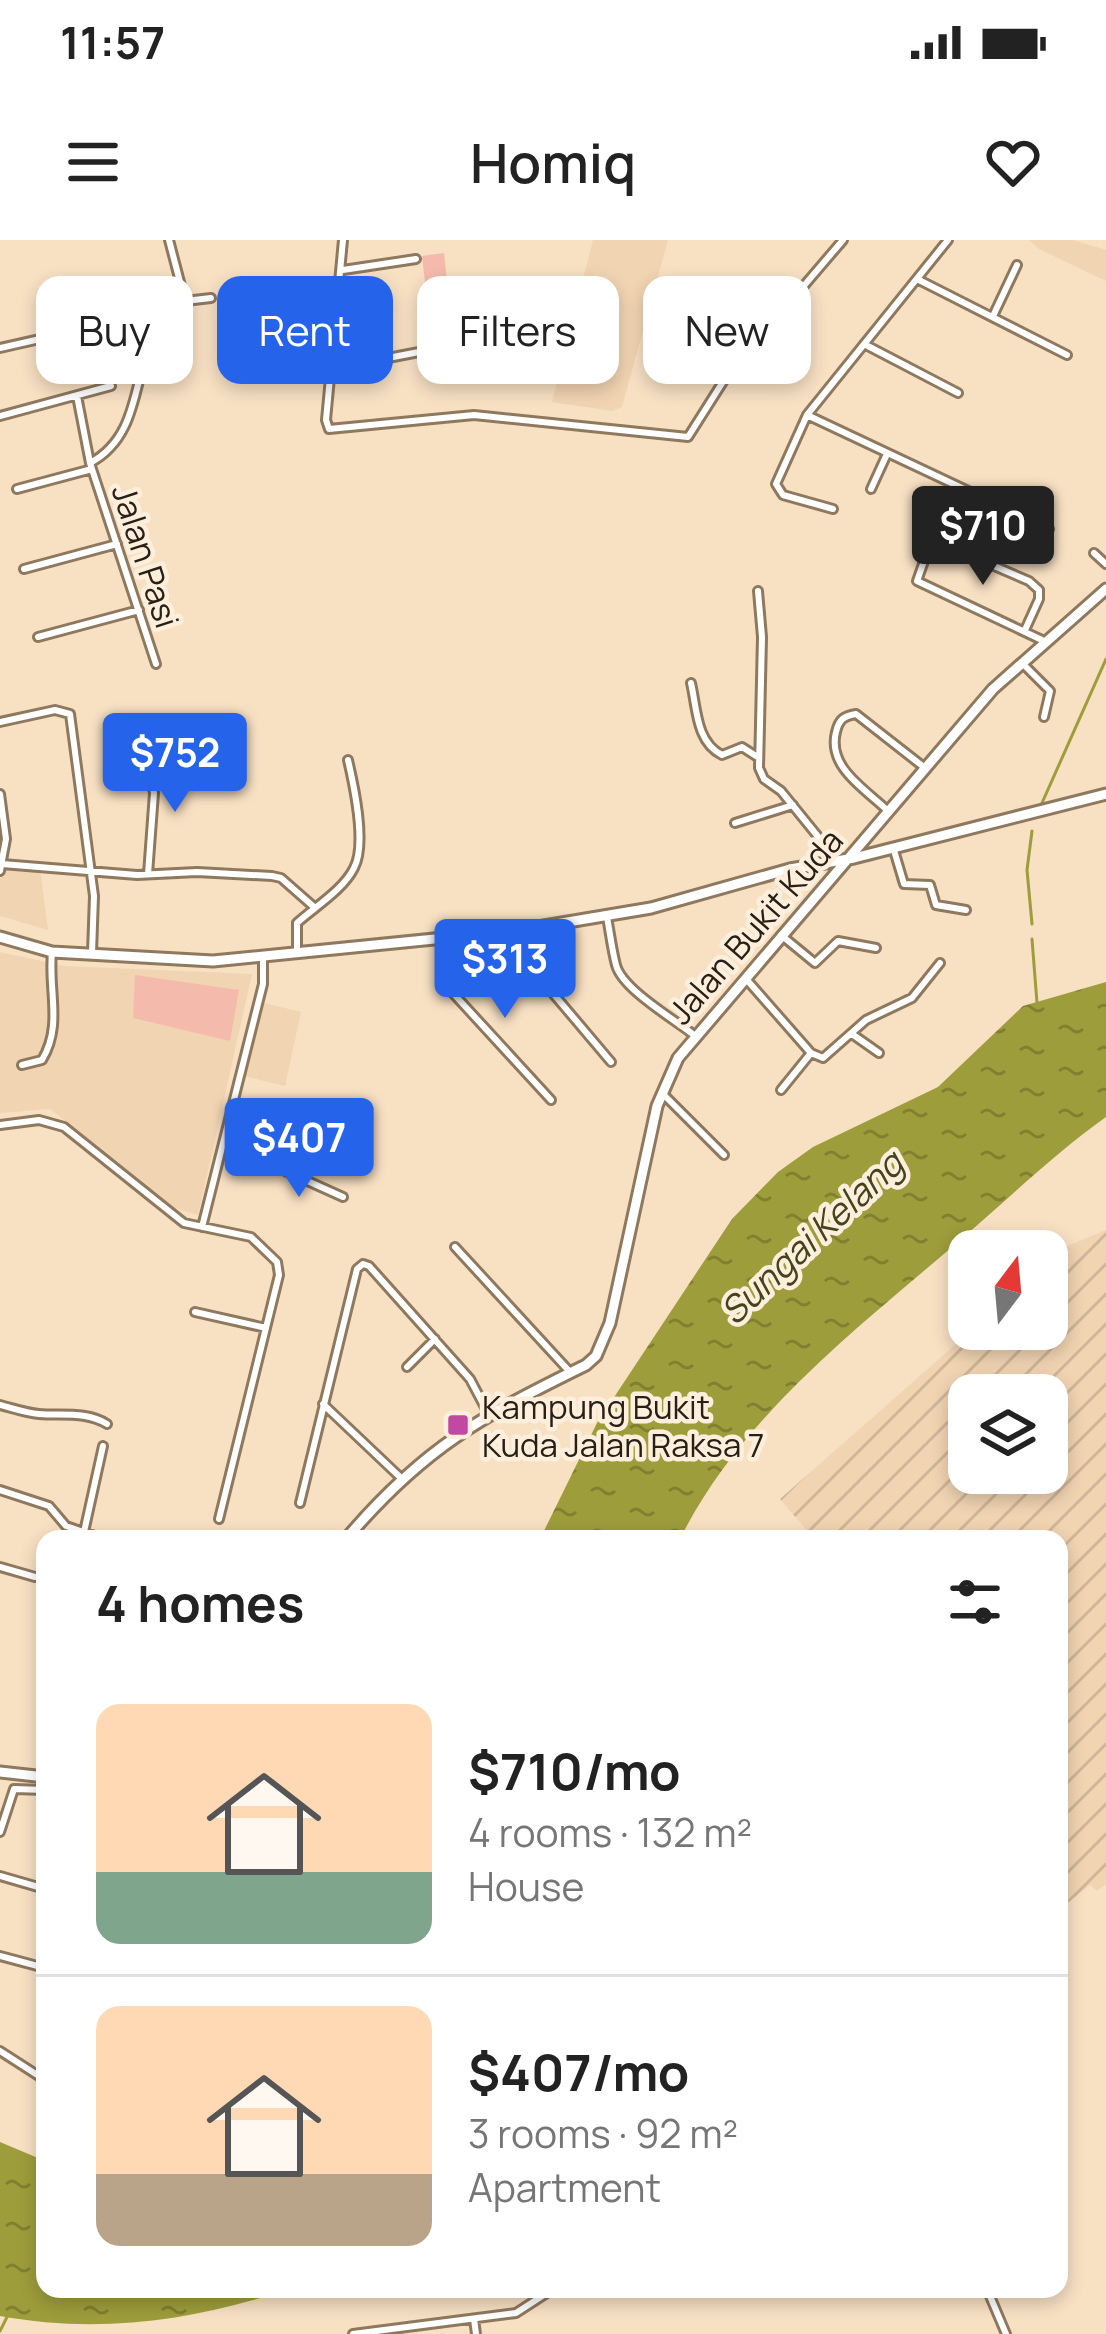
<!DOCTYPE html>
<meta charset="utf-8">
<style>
body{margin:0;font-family:Manrope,sans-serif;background:#f2f2f2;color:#222;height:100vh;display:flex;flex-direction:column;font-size:45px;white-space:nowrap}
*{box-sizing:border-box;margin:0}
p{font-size:39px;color:#767676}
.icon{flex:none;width:66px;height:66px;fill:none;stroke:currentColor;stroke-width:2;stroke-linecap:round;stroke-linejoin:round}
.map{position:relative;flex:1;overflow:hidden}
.side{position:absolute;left:36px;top:1290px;width:1032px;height:768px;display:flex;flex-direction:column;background:#fff;border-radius:24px;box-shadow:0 6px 18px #0003}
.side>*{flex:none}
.banner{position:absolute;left:36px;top:36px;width:1035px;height:108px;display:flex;gap:24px}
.needle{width:78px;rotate:16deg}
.controls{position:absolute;left:948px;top:990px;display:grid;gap:24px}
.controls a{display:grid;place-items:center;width:120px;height:120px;border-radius:24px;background:#fff;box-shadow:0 6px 18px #0003;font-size:60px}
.price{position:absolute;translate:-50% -102px;padding:0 27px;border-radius:12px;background:#2563eb;color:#fff;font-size:39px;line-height:78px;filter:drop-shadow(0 3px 6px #0008)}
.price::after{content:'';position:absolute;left:50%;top:72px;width:36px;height:27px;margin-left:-18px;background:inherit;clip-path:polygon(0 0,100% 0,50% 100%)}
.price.current{background:#222;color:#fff}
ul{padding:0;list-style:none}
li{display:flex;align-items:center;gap:36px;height:300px;padding:0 60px}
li+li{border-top:3px solid #e0e0e0}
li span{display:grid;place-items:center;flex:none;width:336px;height:240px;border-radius:24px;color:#555}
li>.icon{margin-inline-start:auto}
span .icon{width:144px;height:144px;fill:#fffc;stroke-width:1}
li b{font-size:51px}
h2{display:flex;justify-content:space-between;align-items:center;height:144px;padding:0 60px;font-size:51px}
.tag{padding:0 42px;border-radius:24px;background:#fff;box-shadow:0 6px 18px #0003;font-size:42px;line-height:108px}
.tag.current{background:#2563eb;color:#fff}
.status{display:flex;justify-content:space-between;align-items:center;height:84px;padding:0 60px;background:#fff;direction:ltr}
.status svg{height:33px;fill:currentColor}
header{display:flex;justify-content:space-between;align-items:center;height:156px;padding:0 60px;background:#fff;font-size:54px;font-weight:600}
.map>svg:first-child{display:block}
.built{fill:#f1d4b2}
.industrial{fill:url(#industrial-furrows);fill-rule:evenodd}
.green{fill:#f4bbad}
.water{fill:url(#water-ripples)}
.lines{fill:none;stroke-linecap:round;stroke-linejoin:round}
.stream{stroke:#9d9d3b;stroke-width:3}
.street-casing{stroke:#8e785e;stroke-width:12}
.secondary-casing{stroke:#8e785e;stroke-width:15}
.street{stroke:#fff;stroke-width:6}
.secondary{stroke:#fff;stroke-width:9}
.poi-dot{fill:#c04aa1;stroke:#feefdd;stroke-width:4.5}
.labels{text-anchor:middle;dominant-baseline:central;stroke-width:9;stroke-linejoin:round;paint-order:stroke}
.street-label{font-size:33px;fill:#292015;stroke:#feefdd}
.poi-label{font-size:33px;fill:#292015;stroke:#feefdd;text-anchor:start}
.water-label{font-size:36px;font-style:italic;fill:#43441b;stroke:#feefdd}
</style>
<div class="status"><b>11:57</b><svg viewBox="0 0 49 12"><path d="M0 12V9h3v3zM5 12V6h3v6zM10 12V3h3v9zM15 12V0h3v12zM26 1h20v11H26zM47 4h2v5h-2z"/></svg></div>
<header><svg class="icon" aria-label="menu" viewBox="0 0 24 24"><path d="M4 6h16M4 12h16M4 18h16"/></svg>Homiq<svg class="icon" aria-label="heart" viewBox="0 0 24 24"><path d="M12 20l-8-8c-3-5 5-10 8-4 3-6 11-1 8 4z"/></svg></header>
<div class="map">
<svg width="1106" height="2094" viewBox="0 0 1106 2094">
<defs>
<pattern id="industrial-furrows" width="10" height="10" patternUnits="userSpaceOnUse" patternTransform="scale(3)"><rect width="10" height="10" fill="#f1d4b2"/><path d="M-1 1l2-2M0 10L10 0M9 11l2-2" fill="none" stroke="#cfb698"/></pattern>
<pattern id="water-ripples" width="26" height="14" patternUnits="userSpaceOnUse" patternTransform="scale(3)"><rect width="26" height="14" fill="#9d9d3b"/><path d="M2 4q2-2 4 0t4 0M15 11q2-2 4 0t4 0" fill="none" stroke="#808030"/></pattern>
</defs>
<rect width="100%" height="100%" fill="#f8e0c3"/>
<path class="built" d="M593,0H668L622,167L612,171L552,162Z
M1029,0H1073L1106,10V41L1039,9Z
M0,626L40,629L48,690L0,676Z
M0,712L65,726L252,734L198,975L175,968L50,869L0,873Z
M260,762L301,772L285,846L244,836Z"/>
<path class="industrial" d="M1106,990V1644L1097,1651L1090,1645L1060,1669L1059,1299H814L780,1259L973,1089H1047V1023L1065,1007ZM969,1155H1047V1233H969Z"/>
<path class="green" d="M444,13L449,59L427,62L422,16Z
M135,735L239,750L230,801L133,778Z"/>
<path class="water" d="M1106,742V877C1054,914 1007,960 959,1001C858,1088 741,1176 680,1299H540L597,1183L732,979L778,932L813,907L938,847L1023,766Z
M0,1902L45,1921V2049H289C193,2081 99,2094 0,2076Z"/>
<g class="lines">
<path class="stream" d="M1042,563L1106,419
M1032,591L1027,630L1032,684
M1032,699L1037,763
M0,2091L7,2077"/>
<defs>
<path id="street" d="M169,0L185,61
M343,0L326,180L329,189L474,175L688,197L726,137L843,0
M343,30L416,19
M917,39L1067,115
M993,76L1017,25
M864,104L958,153
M0,108L168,70L185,61L211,58
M331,129L419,112
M77,156L90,223L156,424
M807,175L1049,289
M0,176L111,146
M90,223C148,192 129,119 166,73
M17,249L92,229
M871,249L887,214
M833,269L783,255L776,244L807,175L948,0
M1094,313L1106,324
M24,329L117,304
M758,351L762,397L759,528L764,539L781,551L833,615
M1025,390L1039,359V350L1029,341L936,301L930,304L917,341L1044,401
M38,397L139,370
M1023,424L1050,451L1044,477
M691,443C697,469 696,502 722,515L742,507L756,516
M0,482L55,470L70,474L94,656L92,713
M146,519L154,553L148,634
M0,554L6,599L0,631
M887,570C865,549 827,527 836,492C839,479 844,476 856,474L925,528
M735,583L793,565
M893,607L904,644L930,645L936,665L966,670
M2,624L137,635L197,632L272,636L281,638L314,667
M607,677C610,693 612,710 616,725C622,749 674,779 694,795
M514,693L518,712L611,822
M781,695L815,723L838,701L876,708
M297,712V683C316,666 343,650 354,628C367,604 354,546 348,520
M518,712L496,715L451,751L551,860
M747,740L811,813L823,818L866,780L912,758L940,723
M852,794L879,813
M22,825L42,820C63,785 48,751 52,712
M781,850L811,813
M662,853L724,915
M0,885L39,880L64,887L184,983L251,997L277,1022L279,1035L219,1279
M272,925L343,957
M202,987L263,744V717
M455,1007L570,1132
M195,1072L266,1088
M407,1127L435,1099
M323,1164L401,1238
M0,1165C12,1168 26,1173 39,1174C62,1176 86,1171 107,1184
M0,1250L49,1266L66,1286L103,1299
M300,1263L357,1029L363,1024L369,1026L470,1139L488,1173
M84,1292L103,1206
M0,1327L35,1337
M0,1592L14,1549L45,1550
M0,1636L45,1649
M0,1716L45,1728
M0,1811L45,1840
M987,2049L1006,2094
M474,2079L476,2094
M353,2094L516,2073L553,2049"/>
<path id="secondary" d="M0,697L52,712L213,721L514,691L651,668L790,629L854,618L1106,554
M346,1299C423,1208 482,1176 586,1125L596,1116L610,1083L657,866L678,818L993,449L1106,349
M0,1532L45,1537"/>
</defs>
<use href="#street" class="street-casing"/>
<use href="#secondary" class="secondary-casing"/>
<use href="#street" class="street"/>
<use href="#secondary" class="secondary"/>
</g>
<rect class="poi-dot" x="446" y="1173" width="24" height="24" rx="6"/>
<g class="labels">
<g class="street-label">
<text transform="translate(146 316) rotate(72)">Jalan Pasi</text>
<text transform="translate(755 686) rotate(-49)">Jalan Bukit Kuda</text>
</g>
<g class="poi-label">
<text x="482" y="1166">Kampung Bukit<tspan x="482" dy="38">Kuda Jalan Raksa 7</tspan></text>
</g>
<g class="water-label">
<text transform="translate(811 997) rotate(-43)">Sungai Kelang</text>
</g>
</g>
</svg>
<div class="controls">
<a><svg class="needle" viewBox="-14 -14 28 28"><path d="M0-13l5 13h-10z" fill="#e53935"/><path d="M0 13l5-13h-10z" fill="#767676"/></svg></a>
<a><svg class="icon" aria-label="layers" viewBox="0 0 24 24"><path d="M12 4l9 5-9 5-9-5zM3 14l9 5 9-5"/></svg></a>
</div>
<b class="price current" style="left:983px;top:348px">$710</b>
<b class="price" style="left:175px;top:575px">$752</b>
<b class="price" style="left:505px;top:781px">$313</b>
<b class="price" style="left:299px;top:960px">$407</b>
<div class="banner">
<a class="tag">Buy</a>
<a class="tag current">Rent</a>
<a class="tag">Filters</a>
<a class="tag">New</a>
</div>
<section class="side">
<h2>4 homes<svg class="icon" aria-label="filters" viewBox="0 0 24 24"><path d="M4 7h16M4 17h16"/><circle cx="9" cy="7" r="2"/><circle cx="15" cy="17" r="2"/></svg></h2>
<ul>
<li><span style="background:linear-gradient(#ffd9b3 70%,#7fa58c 0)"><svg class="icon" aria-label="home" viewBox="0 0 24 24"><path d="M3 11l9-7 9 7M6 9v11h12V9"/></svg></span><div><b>$710/mo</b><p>4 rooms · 132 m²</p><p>House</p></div></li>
<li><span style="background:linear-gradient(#ffd9b3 70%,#b9a48a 0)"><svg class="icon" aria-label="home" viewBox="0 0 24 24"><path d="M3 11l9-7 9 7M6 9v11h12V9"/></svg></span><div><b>$407/mo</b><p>3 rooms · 92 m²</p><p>Apartment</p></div></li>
</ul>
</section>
</div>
